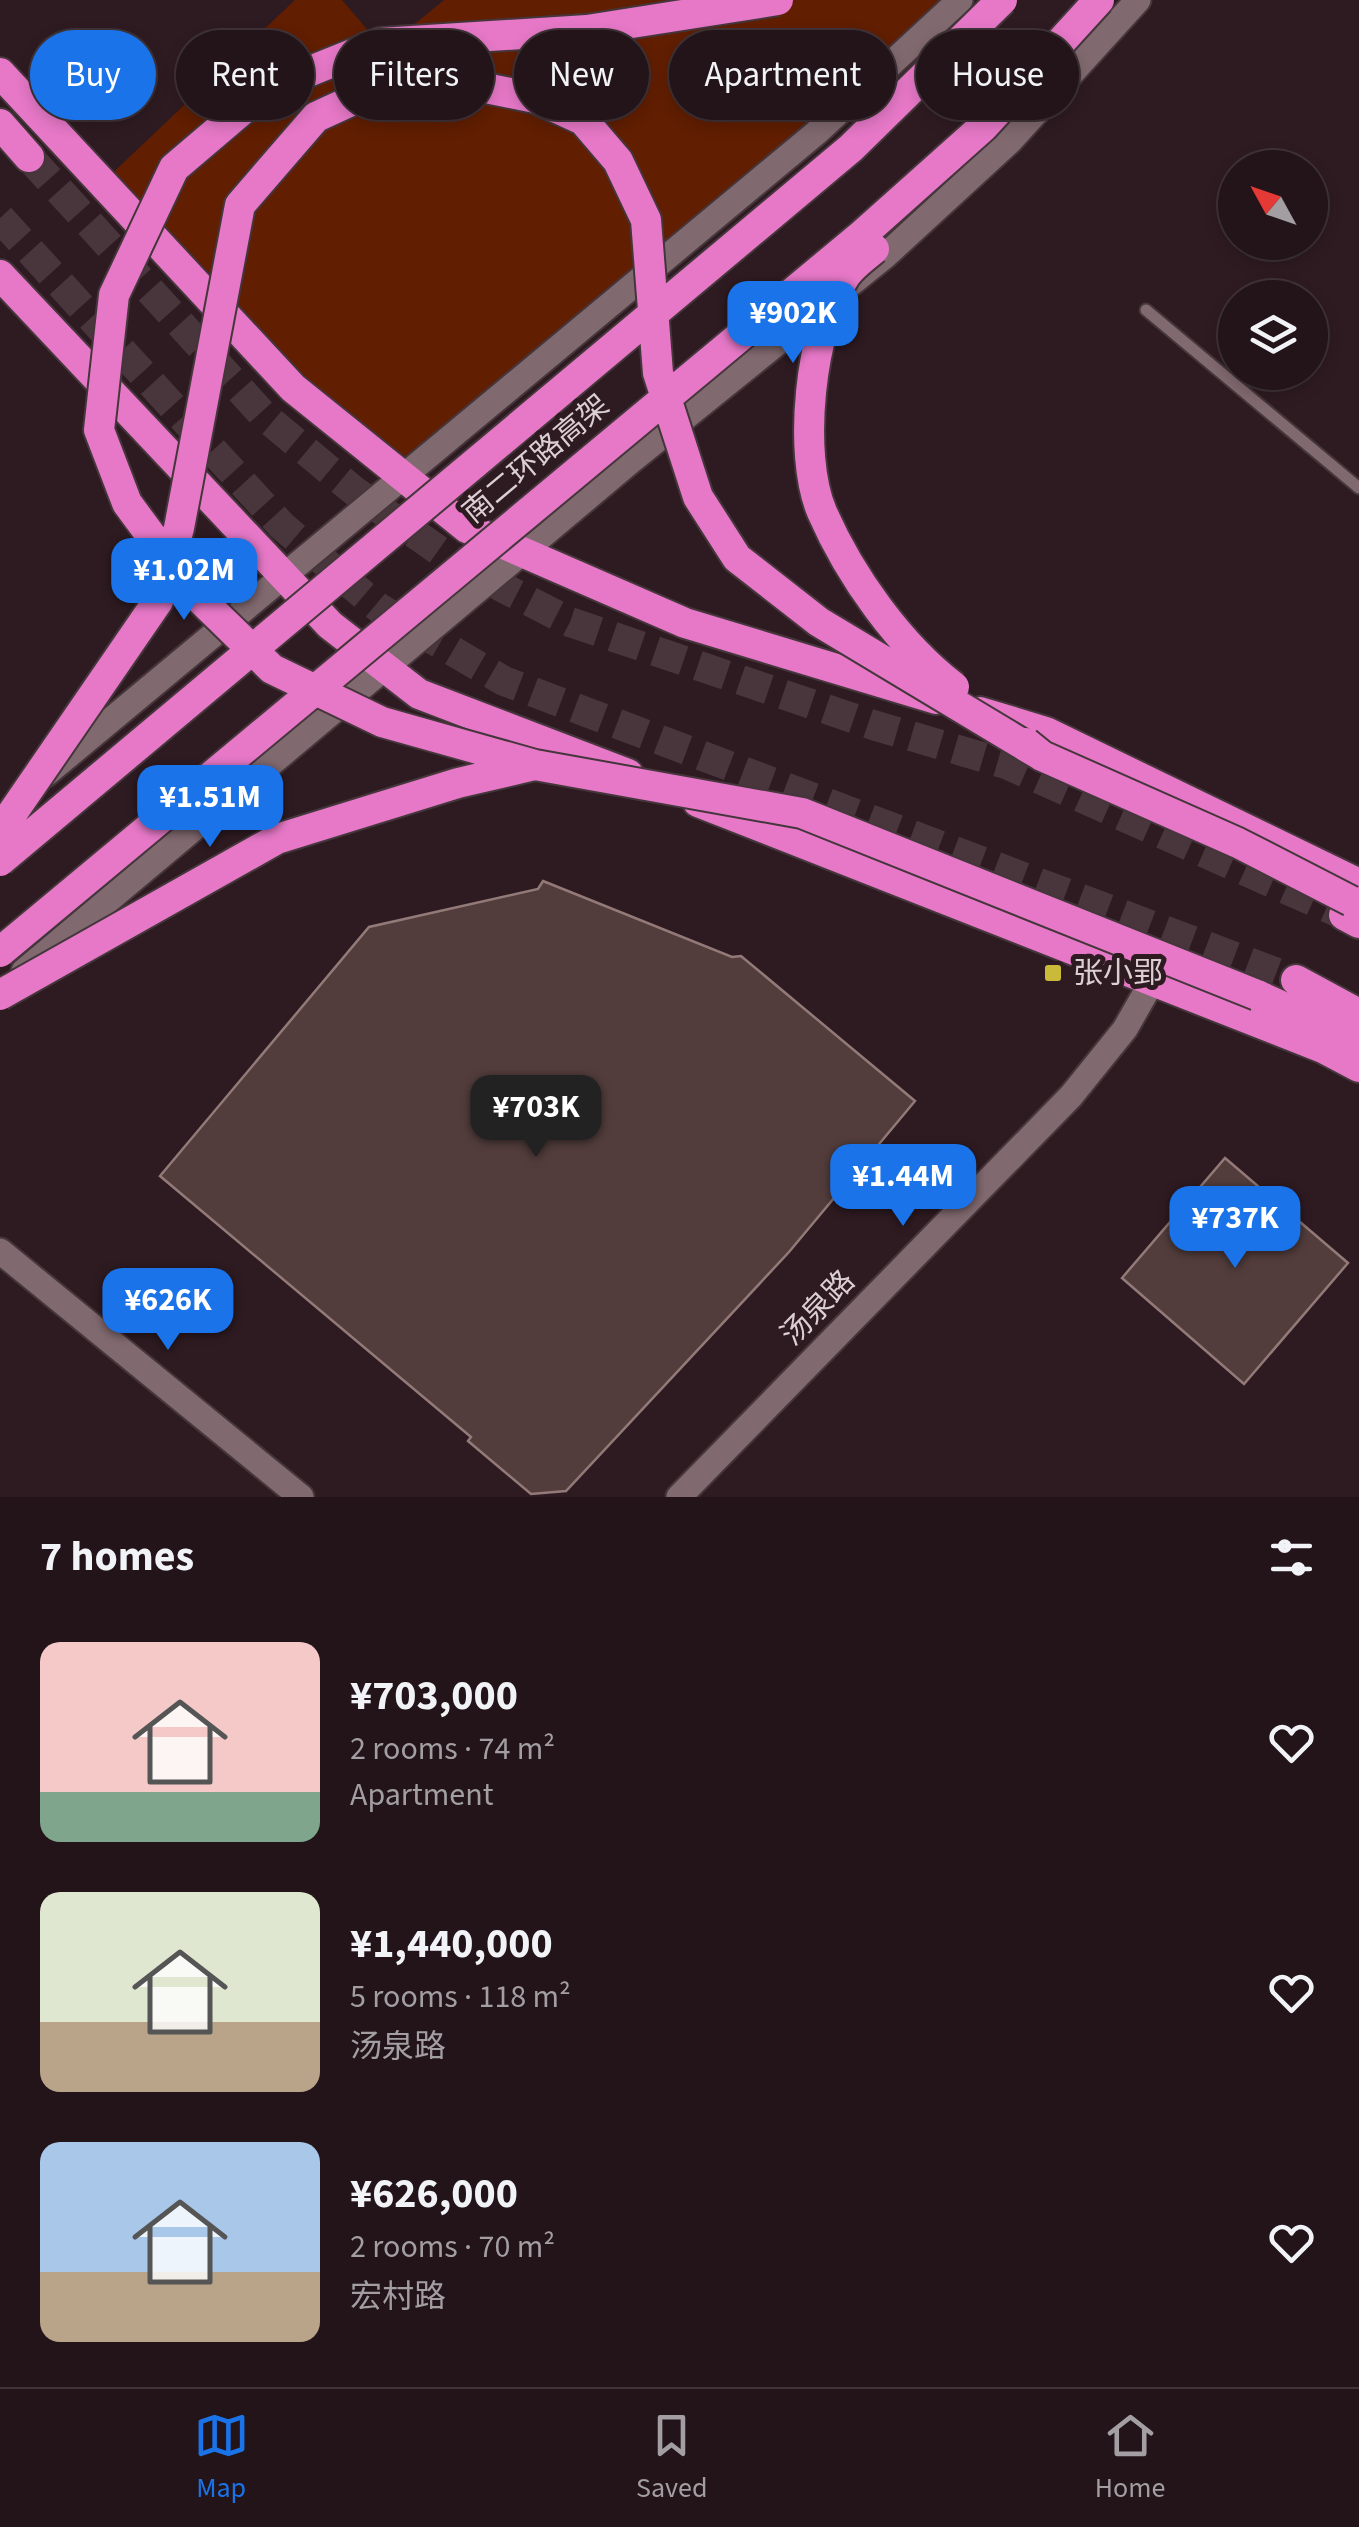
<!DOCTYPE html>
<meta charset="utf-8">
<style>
body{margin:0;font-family:"Source Sans 3","Noto Sans SC",sans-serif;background:#2e2126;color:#f1f3f6;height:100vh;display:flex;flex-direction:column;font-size:38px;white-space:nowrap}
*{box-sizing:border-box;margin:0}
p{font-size:32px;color:#a29ea2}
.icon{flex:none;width:55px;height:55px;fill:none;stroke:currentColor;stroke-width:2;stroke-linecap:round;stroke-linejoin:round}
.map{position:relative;height:1497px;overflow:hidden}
.sheet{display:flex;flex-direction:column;background:#221419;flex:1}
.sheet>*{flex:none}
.hud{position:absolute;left:30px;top:30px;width:1300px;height:90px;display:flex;gap:20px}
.needle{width:65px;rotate:310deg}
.fabs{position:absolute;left:1218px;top:150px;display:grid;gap:20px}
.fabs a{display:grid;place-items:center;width:110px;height:110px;border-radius:50%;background:#221419;box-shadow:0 5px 15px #0003,0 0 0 2px #3f3338;font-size:50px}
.price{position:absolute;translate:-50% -85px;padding:0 22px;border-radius:20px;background:#1a73e8;color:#fff;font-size:32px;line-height:65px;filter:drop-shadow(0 2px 5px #0008)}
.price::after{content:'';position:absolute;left:50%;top:60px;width:30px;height:22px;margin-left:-15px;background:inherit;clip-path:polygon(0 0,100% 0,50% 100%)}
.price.active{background:#222;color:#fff}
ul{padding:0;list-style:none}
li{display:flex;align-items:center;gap:30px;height:250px;padding:0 40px}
li span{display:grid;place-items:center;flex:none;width:280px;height:200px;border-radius:20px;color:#555}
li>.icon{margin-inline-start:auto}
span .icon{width:120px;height:120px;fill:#fffc;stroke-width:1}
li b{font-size:42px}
h2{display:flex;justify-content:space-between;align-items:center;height:120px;padding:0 40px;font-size:42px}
.chip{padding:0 35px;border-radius:45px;background:#221419;box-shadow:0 5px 15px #0003,0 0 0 2px #3f3338;font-size:35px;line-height:90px}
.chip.active{background:#1a73e8;color:#fff}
.tab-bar{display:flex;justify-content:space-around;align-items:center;height:140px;border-top:2px solid #3f3338;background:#221419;font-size:28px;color:#a29ea2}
.tab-bar a{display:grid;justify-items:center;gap:5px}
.tab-bar .active{color:#1a73e8}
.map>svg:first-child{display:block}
.green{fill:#611e00}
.building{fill:#523d3c;stroke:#937a79;stroke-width:2.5}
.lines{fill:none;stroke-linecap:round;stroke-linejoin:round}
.highway-tunnel{stroke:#48363c;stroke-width:30;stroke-dasharray:30 15;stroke-linecap:butt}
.lane-casing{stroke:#45363b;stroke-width:15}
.secondary-casing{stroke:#45363b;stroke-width:29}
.highway-casing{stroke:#45363b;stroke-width:34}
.lane{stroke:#80696f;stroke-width:11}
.secondary{stroke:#80696f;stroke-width:25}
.highway{stroke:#e678c7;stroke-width:30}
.highway-bridge-casing{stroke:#45363b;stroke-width:34;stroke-linecap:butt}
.highway-bridge{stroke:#e678c7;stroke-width:30}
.poi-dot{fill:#c9ba3a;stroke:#2e1b21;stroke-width:4}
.labels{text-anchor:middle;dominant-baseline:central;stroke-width:10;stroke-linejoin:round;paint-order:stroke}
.street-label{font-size:30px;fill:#dccfd3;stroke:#2e1b21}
.poi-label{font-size:30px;fill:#dccfd3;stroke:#2e1b21;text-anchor:start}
</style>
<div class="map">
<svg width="1359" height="1497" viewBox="0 0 1359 1497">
<rect width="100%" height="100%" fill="#2e1b21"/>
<path class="green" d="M295,0H342L384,49L444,0H960L403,476L103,182Z"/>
<path class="building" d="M543,881L732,957L741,956L915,1101L789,1252L566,1491L531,1494L468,1441L471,1437L160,1176L369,927L538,889Z
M1225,1158L1348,1263L1244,1384L1122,1278Z"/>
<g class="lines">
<path class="highway-tunnel" d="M29,157L264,416L353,490L461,566L570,622L873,725L1006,764L1344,915
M0,218L282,526L379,608L504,681L1296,980"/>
<defs>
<path id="lane" d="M1146,310L1359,488"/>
<path id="secondary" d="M46,774L816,133L960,0
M24,971L631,461L885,256L1010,141L1138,0
M0,1251L301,1497
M679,1497L1071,1096L1125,1029L1153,980"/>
<path id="highway" d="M0,73L293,388L467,528L685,623L936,699
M0,124L29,157
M0,275L330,625L419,694L628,774
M980,712L1046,732L1359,884
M698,802L1323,1048L1359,1067
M1344,915L1359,923
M1296,980L1359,1014
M1257,995L1359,1041"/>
</defs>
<use href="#lane" class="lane-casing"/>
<use href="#secondary" class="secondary-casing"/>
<use href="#highway" class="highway-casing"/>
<use href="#lane" class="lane"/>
<use href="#secondary" class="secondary"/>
<use href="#highway" class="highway"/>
<defs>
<path id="highway-bridge" d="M874,249C865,257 853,265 846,275C810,327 797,454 822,512C850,576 899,645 954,687
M1026,743L1042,756L1238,843L1351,901
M535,765L382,722L272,669L192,591L127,503L99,430L114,295L174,168L268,88L380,43L587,30L778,0
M0,831L158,601L179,528L240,205L316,117L377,89L456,82L535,98L583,120L618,161L646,220L658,373L698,497L737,558L819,622L1042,756
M0,861L851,148L1002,0
M0,952L863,234L984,126L1099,0
M0,995L277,839L458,783L535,765L802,813L1257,995"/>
</defs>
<use href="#highway-bridge" class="highway-bridge-casing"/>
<use href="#highway-bridge" class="highway-bridge"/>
</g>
<rect class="poi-dot" x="1043" y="963" width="20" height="20" rx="5"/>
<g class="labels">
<g class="street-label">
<text transform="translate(536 459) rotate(-40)">南二环路高架</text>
<text transform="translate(818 1308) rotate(-46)">汤泉路</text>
</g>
<g class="poi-label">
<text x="1073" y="973">张小郢</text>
</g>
</g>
</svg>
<div class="fabs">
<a><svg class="needle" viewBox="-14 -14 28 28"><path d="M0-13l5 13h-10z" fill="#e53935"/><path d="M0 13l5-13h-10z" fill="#a29ea2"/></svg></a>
<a><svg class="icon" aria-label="layers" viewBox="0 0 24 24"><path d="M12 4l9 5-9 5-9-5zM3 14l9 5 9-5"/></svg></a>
</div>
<b class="price" style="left:793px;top:366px">¥902K</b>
<b class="price" style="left:184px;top:623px">¥1.02M</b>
<b class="price" style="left:210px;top:850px">¥1.51M</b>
<b class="price active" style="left:536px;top:1160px">¥703K</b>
<b class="price" style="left:903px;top:1229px">¥1.44M</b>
<b class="price" style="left:1235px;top:1271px">¥737K</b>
<b class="price" style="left:168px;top:1353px">¥626K</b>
<div class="hud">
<a class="chip active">Buy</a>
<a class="chip">Rent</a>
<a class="chip">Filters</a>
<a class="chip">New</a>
<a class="chip">Apartment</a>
<a class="chip">House</a>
</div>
</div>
<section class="sheet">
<h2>7 homes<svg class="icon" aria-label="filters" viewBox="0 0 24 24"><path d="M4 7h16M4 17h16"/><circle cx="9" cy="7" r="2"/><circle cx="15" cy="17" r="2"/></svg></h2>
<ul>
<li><span style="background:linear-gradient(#f6c9c9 75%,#7fa58c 0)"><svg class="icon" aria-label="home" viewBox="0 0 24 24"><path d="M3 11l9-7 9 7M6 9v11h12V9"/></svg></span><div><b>¥703,000</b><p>2 rooms · 74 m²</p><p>Apartment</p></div><svg class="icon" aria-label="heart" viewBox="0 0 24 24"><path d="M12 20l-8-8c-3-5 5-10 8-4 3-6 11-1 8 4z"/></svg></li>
<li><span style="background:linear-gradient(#dfe7d0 65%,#b9a48a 0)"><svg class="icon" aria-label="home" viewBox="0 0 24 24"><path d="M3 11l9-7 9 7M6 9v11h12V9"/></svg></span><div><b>¥1,440,000</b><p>5 rooms · 118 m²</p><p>汤泉路</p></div><svg class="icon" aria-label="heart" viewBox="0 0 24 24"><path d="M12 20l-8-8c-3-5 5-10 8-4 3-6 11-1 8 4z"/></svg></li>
<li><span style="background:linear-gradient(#a9c7e8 65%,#b9a48a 0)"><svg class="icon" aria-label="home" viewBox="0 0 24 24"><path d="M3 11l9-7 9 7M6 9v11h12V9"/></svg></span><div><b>¥626,000</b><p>2 rooms · 70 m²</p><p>宏村路</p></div><svg class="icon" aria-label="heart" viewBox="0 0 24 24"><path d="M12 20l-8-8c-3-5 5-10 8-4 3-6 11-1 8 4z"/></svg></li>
</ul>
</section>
<nav class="tab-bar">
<a class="active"><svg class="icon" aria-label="map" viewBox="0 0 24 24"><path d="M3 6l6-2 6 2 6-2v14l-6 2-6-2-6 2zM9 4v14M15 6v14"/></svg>Map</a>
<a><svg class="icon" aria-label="saved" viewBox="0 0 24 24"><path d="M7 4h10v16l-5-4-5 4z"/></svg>Saved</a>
<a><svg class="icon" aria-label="home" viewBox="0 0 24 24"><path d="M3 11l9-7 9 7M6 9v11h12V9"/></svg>Home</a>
</nav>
